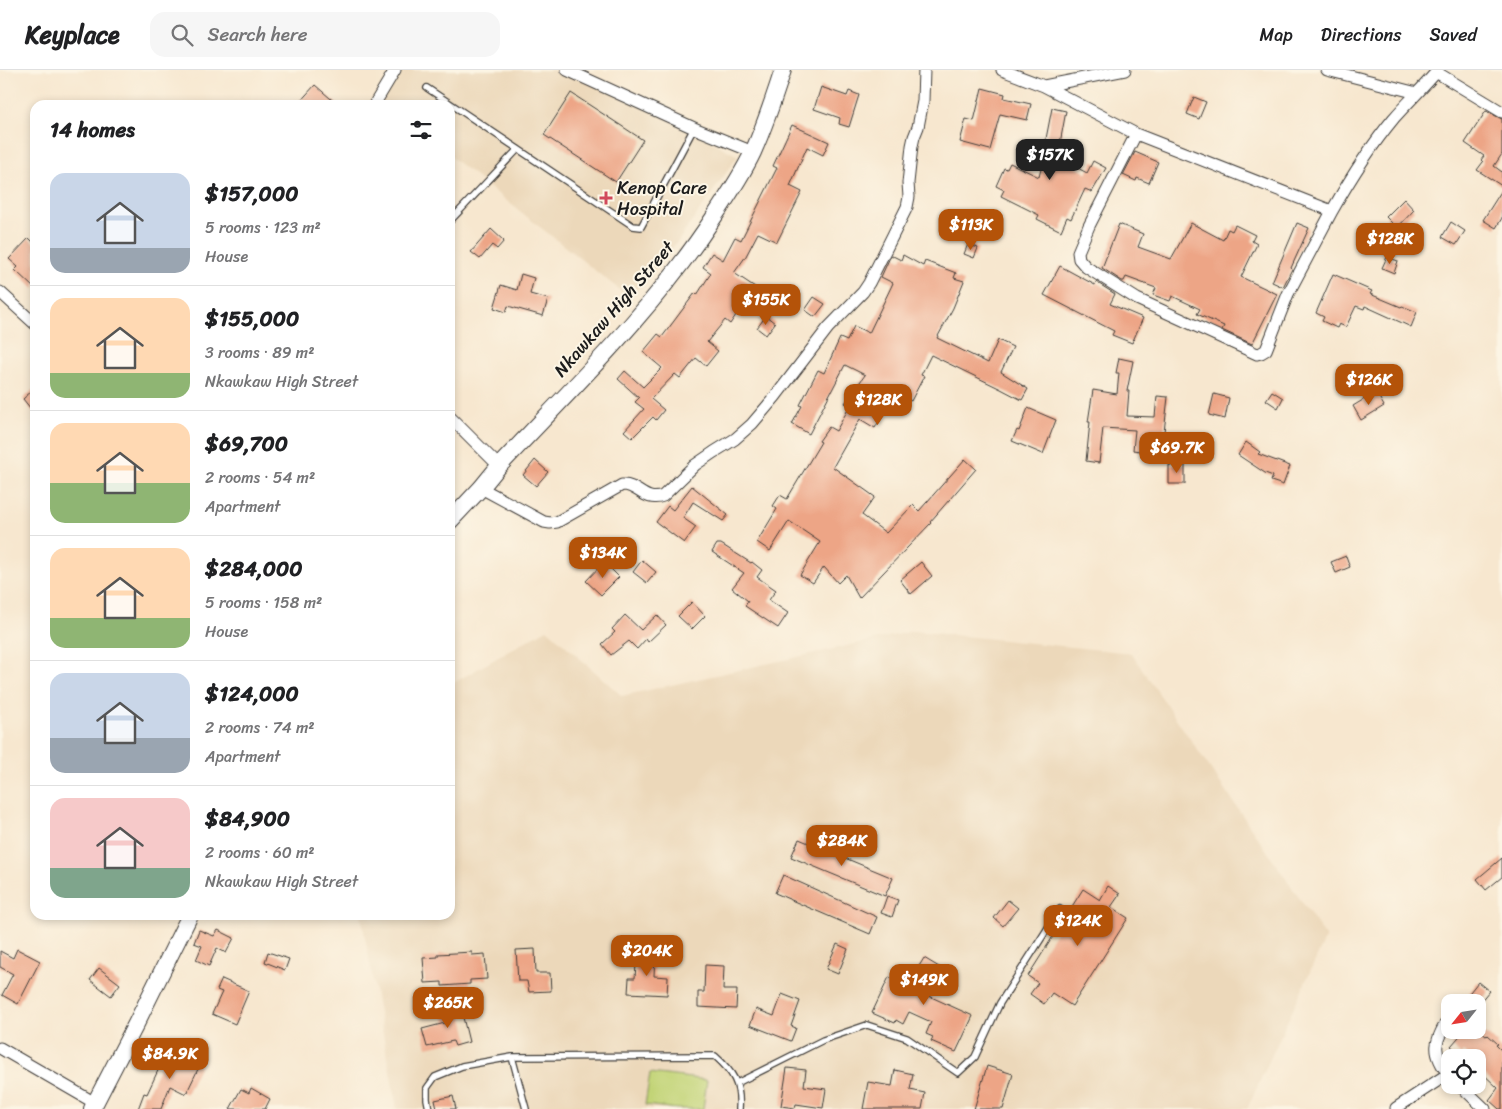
<!DOCTYPE html>
<meta charset="utf-8">
<style>
body{margin:0;font-family:Sriracha,sans-serif;background:#f6f6f6;color:#202124;height:100vh;display:flex;flex-direction:column;font-size:19px;white-space:nowrap}
*{box-sizing:border-box;margin:0}
p{font-size:16px;color:#757577}
.icon{flex:none;width:28px;height:28px;fill:none;stroke:currentColor;stroke-width:2;stroke-linecap:round;stroke-linejoin:round}
.map{position:relative;flex:1;overflow:hidden}
.details{position:absolute;left:30px;top:30px;width:425px;height:820px;display:flex;flex-direction:column;background:#fff;border-radius:15px;box-shadow:0 2px 8px #0003}
.details>*{flex:none}
.needle{width:32px;rotate:240deg}
.fabs{position:absolute;left:1441px;top:924px;display:grid;gap:10px}
.fabs a{display:grid;place-items:center;width:45px;height:45px;border-radius:10px;background:#fff;box-shadow:0 2px 8px #0003;font-size:25px}
.price{position:absolute;translate:-50% -42px;padding:0 11px;border-radius:10px;background:#b45309;color:#fff;font-size:16px;line-height:32px;filter:drop-shadow(0 1px 2px #0008)}
.price::after{content:'';position:absolute;left:50%;top:30px;width:15px;height:11px;margin-left:-8px;background:inherit;clip-path:polygon(0 0,100% 0,50% 100%)}
.price.selected{background:#222;color:#fff}
ul{padding:0;list-style:none}
li{display:flex;align-items:center;gap:15px;height:125px;padding:0 20px}
li+li{border-top:1px solid #e0e0e0}
li span{display:grid;place-items:center;flex:none;width:140px;height:100px;border-radius:15px;color:#555}
li>.icon{margin-inline-start:auto}
span .icon{width:60px;height:60px;fill:#fffc;stroke-width:1}
li b{font-size:21px}
h2{display:flex;justify-content:space-between;align-items:center;height:60px;padding:0 20px;font-size:21px}
header{display:flex;align-items:center;gap:30px;box-sizing:border-box;height:70px;padding:0 25px;background:#fff;border-bottom:1px solid #e0e0e0}
header strong{font-size:24px}
nav{display:flex;gap:28px;margin-inline-start:auto;font-size:18px}
.search{width:350px;height:45px;background:#f6f6f6;display:flex;align-items:center;gap:12px;box-sizing:border-box;padding:0 18px;border-radius:15px;color:#757577;font-size:19px}
.map>svg:first-child{display:block}
.built{fill:#ecd8ba}
.green{fill:#c2d477;stroke:#6f784a}
.building{fill:#eda586}
.lines{fill:none;stroke-linecap:round;stroke-linejoin:round}
.lane-casing{stroke:#3d3a37;stroke-width:8}
.street-casing{stroke:#3d3a37;stroke-width:13}
.secondary-casing{stroke:#3d3a37;stroke-width:18}
.lane{stroke:#fff;stroke-width:5.5}
.street{stroke:#fff;stroke-width:11}
.secondary{stroke:#fff;stroke-width:16}
.poi-dot{fill:#d1495b;stroke:#fcf5e5;stroke-width:2}
.labels{text-anchor:middle;dominant-baseline:central;stroke-width:4;stroke-linejoin:round;paint-order:stroke}
.poi-label{font-size:18px;fill:#1c1c1c;stroke:#fcf5e5;text-anchor:start}
.street-label{font-size:18px;fill:#1c1c1c;stroke:#fcf5e5}
</style>
<header>
<strong>Keyplace</strong>
<div class="search"><svg class="icon" aria-label="search" viewBox="0 0 24 24"><circle cx="10" cy="10" r="6"/><path d="M15 15l6 6"/></svg>Search here</div>
<nav><a>Map</a><a>Directions</a><a>Saved</a></nav>
</header>
<div class="map">
<svg width="1502" height="1039" viewBox="0 0 1502 1039">
<rect width="100%" height="100%" fill="#fcf5e5"/>
<filter id="ink" filterUnits="userSpaceOnUse"><feTurbulence type="fractalNoise" baseFrequency=".02" numOctaves="2"/><feDisplacementMap in="SourceGraphic" scale="10" xChannelSelector="R" yChannelSelector="G"/><feConvolveMatrix kernelMatrix="1 2 1 2 8 2 1 2 1" color-interpolation-filters="sRGB"/></filter>
<filter id="wash" filterUnits="userSpaceOnUse"><feTurbulence type="fractalNoise" baseFrequency=".0096" numOctaves="4" result="noise"/><feDisplacementMap in="SourceGraphic" scale="20" xChannelSelector="R" yChannelSelector="G"/><feGaussianBlur stdDeviation="1.12" result="paint"/><feColorMatrix in="noise" values="0 0 0 0 0 0 0 0 0 0 0 0 0 0 0 0 0 1.4 0 .05"/><feComposite in="paint" operator="in"/></filter>
<g filter="url(#wash)">
<rect width="100%" height="100%" fill="#f7e7cf"/>
<path class="built" d="M401,0H577L738,86L679,170L630,228L450,86V35H385L381,32Z
M547,559L622,626L914,561L1131,583L1326,867L1247,1039H397L361,845H450V615Z"/>
<path class="green" d="M650,1003L707,1010L703,1039H677L645,1035Z"/>
<g id="blocks">
<path class="building" d="M315,15L338,35H297Z
M821,17L847,26L849,21L859,25L849,57L839,54L840,48L814,39Z
M982,18L1005,24L1004,28L1031,34L1027,50L1000,44L990,80L960,72L966,49L974,51Z
M571,23L643,70L616,112L544,65Z
M1194,27L1206,32L1199,49L1187,44Z
M1052,38L1066,41L1058,84H1060L1059,88L1087,103L1093,91L1106,98L1092,122L1085,119L1071,149L1067,147L1061,161L1037,149L1039,145L1001,126L1004,120L996,116L1004,98L1007,99L1010,93L1039,107L1046,79H1044Z
M1486,41L1502,49V84L1494,96L1502,102V116L1477,100L1483,92L1481,90L1484,86L1465,73Z
M792,55L829,72L823,85L807,77L790,116L802,122L777,172L758,163L746,186L734,203L755,217L730,254L725,250L707,272L718,281L706,296L696,288L680,308L675,304L651,329L664,340L656,350L653,347L632,368L624,361L644,339L635,332L639,328L618,309L625,301L643,317L662,298L643,282L658,264L662,267L695,223L697,225L711,203L703,197L712,183L723,190L735,167L741,170L777,98L773,96Z
M1135,82L1158,92L1149,113L1137,108L1136,111L1123,105Z
M1502,120V148L1496,158L1483,150Z
M1404,129L1414,140L1397,158L1386,147Z
M1451,152L1465,161L1456,175L1442,167Z
M1191,153L1223,170L1228,159L1232,161L1235,155L1255,165L1252,171L1257,174L1241,207L1277,224L1252,274L1222,260L1224,256L1197,244L1200,239L1172,226L1170,231L1153,225L1156,218L1126,207L1124,211H1122L1102,198L1119,154L1143,164L1138,177L1171,189Z
M1297,153L1309,158L1291,198L1292,199L1283,217L1272,212Z
M491,159L504,171L497,179L492,175L480,189L471,182Z
M29,168L35,174V219L15,200L18,197L9,189Z
M968,174L978,178L974,188L964,184Z
M891,185L901,190L903,185L923,196L925,191L956,203L954,208L964,211L953,238L937,268L988,293L998,270L1013,277L1001,302L1028,319L1022,330L1001,319L931,285L921,305L924,306L911,331L897,324V325L895,324L875,358L860,349L833,397L875,427L862,445L886,463L913,435L919,441L965,389L976,399L930,452L931,453L859,528L846,505L838,513L824,497L813,513L800,505L820,472L789,451L770,481L757,472L777,439L773,436L780,425L787,429L821,372L819,371L829,357L836,361L850,336L845,333L865,305L845,295L809,364L792,354L802,336L800,335L818,300L824,303L840,268L847,271L854,256L869,263L893,213L881,207Z
M1387,187L1398,191L1394,203L1382,198Z
M1060,196L1095,215L1096,212L1115,224L1110,234L1143,248L1132,273L1112,265L1114,261L1044,225Z
M521,204L534,208L530,224L548,229L543,246L508,236L506,242L494,238L501,215L517,220Z
M1333,204L1372,221L1370,224L1401,237L1402,236L1417,242L1411,257L1365,236L1364,239L1356,236L1346,257L1339,254L1337,258L1322,251L1324,247L1316,243Z
M814,227L825,234L815,247L805,240Z
M766,246L775,253L766,265L757,258Z
M1119,288L1133,291L1127,321H1129L1127,346L1155,347L1157,326L1168,327L1164,362H1162L1159,384L1133,380L1135,360L1103,358L1099,393L1086,391L1090,352H1088L1093,320L1117,324L1119,303H1116Z
M35,318V344L23,329Z
M1272,321L1283,328L1278,338L1266,330Z
M1376,322L1384,336L1361,350L1353,336Z
M1214,324L1229,328L1225,349L1209,345Z
M1028,338L1056,350L1043,384L1012,371L1017,360L1019,361Z
M1246,372L1260,382L1258,384L1290,396L1283,415L1271,411L1273,406L1265,403L1238,385Z
M535,390L548,402L536,416L523,405Z
M1169,395H1185V414H1169Z
M692,416L728,445L723,451L693,432L683,448L696,457L684,473L656,452L668,436L673,440Z
M717,474H721L751,493L752,492L762,500L757,507L776,520L769,530L788,543L778,558L745,536L748,531L732,518L744,503L712,482Z
M1346,486L1350,497L1336,503L1331,492Z
M642,490L656,502L647,513L633,502Z
M604,492L619,507L601,525L586,511Z
M921,492L932,506L911,524L900,510Z
M692,532L705,546L692,559L678,546Z
M625,545L641,560L657,545L666,555L648,572L646,569L637,579L629,571L611,585L602,574L615,562L612,559Z
M799,769L893,808L885,826L791,787Z
M1502,788V807L1486,820L1477,809Z
M783,805L877,847L870,864L775,823Z
M1108,816L1120,824L1111,837L1128,848L1072,936L1052,923L1044,934L1030,924L1038,913L1028,906L1083,819L1100,830Z
M887,826L898,830L892,847L881,843Z
M1008,830L1018,838L1003,856L994,848Z
M199,860L214,866L218,860L234,868L226,883L217,878L209,896L196,890L202,876L194,873Z
M837,874L848,879L838,904L826,899Z
M17,879L40,891L18,934L2,925L13,904L0,897V881L13,888Z
M535,879L536,903H550L551,921L529,922L527,911H518L516,880Z
M637,881L655,882L654,906L668,907L667,925L628,923L629,908H635Z
M268,882L289,889L285,900L265,892Z
M472,882V885L485,884L487,909L470,910V914L442,916V912L425,913L423,888L438,887V884Z
M924,888L944,900L929,926L973,946L956,982L931,971L933,967L926,964L931,952L909,942L903,954L896,950L895,953L872,943L889,907L907,916Z
M705,895L724,896L723,920H737L736,939L698,937V922H704Z
M99,898L120,914L111,926L90,910Z
M222,909L249,921L235,954L212,944L222,922L217,920Z
M1478,912L1489,921L1480,932H1462Z
M782,924L800,931L791,956L796,958L791,971L750,955L756,939L774,946Z
M460,935L469,972L455,976L453,971L427,977L422,959L445,953L442,939Z
M1465,960H1480L1487,966L1488,965L1498,974L1496,975L1502,981V1039H1499L1489,1030L1498,1018L1478,999V988H1472L1464,981L1461,985L1451,976Z
M168,979L200,995L186,1024L170,1016L161,1039H138L144,1023L147,1024Z
M987,996L1013,1004L1003,1039H974Z
M787,998L806,1000L804,1016L826,1019L823,1038L796,1034L795,1038L781,1036Z
M895,1000L913,1004L910,1020L925,1023L922,1039H863L868,1012L892,1016Z
M251,1018L270,1029L265,1039H230L241,1019L249,1023Z
M453,1026L456,1039H437L435,1030Z"/>
</g>
</g>
<g filter="url(#ink)">
<use href="#blocks" fill-opacity="0" stroke="#3d3a37" stroke-width="1"/>
<g class="lines">
<defs>
<path id="lane" d="M427,18L633,156L641,157L694,58
M450,151L518,79
M512,987L526,1039
M737,1013L823,970L867,955L907,968L958,1003L975,987L1000,933L1060,839
M429,1039L427,1029V1018L435,1007L462,996L512,987L715,986C733,1002 741,1014 739,1039"/>
<path id="street" d="M567,0L694,58L753,82
M1002,0L1044,16L1136,64L1332,141C1350,109 1370,77 1394,48C1408,32 1424,17 1438,0
M1327,0L1417,23
M1436,2L1502,42
M1044,16L1125,0
M374,35L395,0
M1136,64L1089,156L1078,182L1079,189L1086,197L1137,229L1257,284L1261,283L1266,280L1288,224L1332,141
M0,222L35,254
M450,347L499,396
M481,418L544,452L550,453L557,452L622,415C638,414 644,433 663,426L695,395L714,382L735,369L752,354L775,327L828,258L863,222L869,213L907,137L909,127L908,113L912,76L914,67L918,57L923,31L924,0
M1450,946C1436,970 1429,981 1450,1006
M0,978L95,1033
M1460,1015L1485,1039
M1396,1038L1448,1004"/>
<path id="secondary" d="M450,451L481,418L499,396C574,316 654,239 714,147C728,126 742,105 753,82C765,55 774,28 783,0
M92,1039L136,954L190,845"/>
</defs>
<use href="#lane" class="lane-casing"/>
<use href="#street" class="street-casing"/>
<use href="#secondary" class="secondary-casing"/>
<use href="#lane" class="lane"/>
<use href="#street" class="street"/>
<use href="#secondary" class="secondary"/>
</g>
</g>
<path class="poi-dot" d="M603.5 120.5h5v5h5v5h-5v5h-5v-5h-5v-5h5z"/>
<g class="labels">
<g class="poi-label">
<text x="617" y="118">Kenop Care<tspan x="617" dy="21">Hospital</tspan></text>
</g>
<g class="street-label">
<text transform="translate(614 239) rotate(-49)">Nkawkaw High Street</text>
</g>
</g>
</svg>
<div class="fabs">
<a><svg class="needle" viewBox="-14 -14 28 28"><path d="M0-13l5 13h-10z" fill="#e53935"/><path d="M0 13l5-13h-10z" fill="#757577"/></svg></a>
<a><svg class="icon" aria-label="locate" viewBox="0 0 24 24"><circle cx="12" cy="12" r="6"/><path d="M12 2v4M12 18v4M2 12h4M18 12h4"/></svg></a>
</div>
<b class="price selected" style="left:1050px;top:111px">$157K</b>
<b class="price" style="left:971px;top:181px">$113K</b>
<b class="price" style="left:1390px;top:195px">$128K</b>
<b class="price" style="left:766px;top:256px">$155K</b>
<b class="price" style="left:1369px;top:336px">$126K</b>
<b class="price" style="left:878px;top:356px">$128K</b>
<b class="price" style="left:1177px;top:404px">$69.7K</b>
<b class="price" style="left:603px;top:509px">$134K</b>
<b class="price" style="left:842px;top:797px">$284K</b>
<b class="price" style="left:1078px;top:877px">$124K</b>
<b class="price" style="left:647px;top:907px">$204K</b>
<b class="price" style="left:924px;top:936px">$149K</b>
<b class="price" style="left:448px;top:959px">$265K</b>
<b class="price" style="left:170px;top:1010px">$84.9K</b>
<section class="details">
<h2>14 homes<svg class="icon" aria-label="filters" viewBox="0 0 24 24"><path d="M4 7h16M4 17h16"/><circle cx="9" cy="7" r="2"/><circle cx="15" cy="17" r="2"/></svg></h2>
<ul>
<li><span style="background:linear-gradient(#c9d6e8 75%,#9aa5b1 0)"><svg class="icon" aria-label="home" viewBox="0 0 24 24"><path d="M3 11l9-7 9 7M6 9v11h12V9"/></svg></span><div><b>$157,000</b><p>5 rooms · 123 m²</p><p>House</p></div></li>
<li><span style="background:linear-gradient(#ffd9b3 75%,#8fb573 0)"><svg class="icon" aria-label="home" viewBox="0 0 24 24"><path d="M3 11l9-7 9 7M6 9v11h12V9"/></svg></span><div><b>$155,000</b><p>3 rooms · 89 m²</p><p>Nkawkaw High Street</p></div></li>
<li><span style="background:linear-gradient(#ffd9b3 60%,#8fb573 0)"><svg class="icon" aria-label="home" viewBox="0 0 24 24"><path d="M3 11l9-7 9 7M6 9v11h12V9"/></svg></span><div><b>$69,700</b><p>2 rooms · 54 m²</p><p>Apartment</p></div></li>
<li><span style="background:linear-gradient(#ffd9b3 70%,#8fb573 0)"><svg class="icon" aria-label="home" viewBox="0 0 24 24"><path d="M3 11l9-7 9 7M6 9v11h12V9"/></svg></span><div><b>$284,000</b><p>5 rooms · 158 m²</p><p>House</p></div></li>
<li><span style="background:linear-gradient(#c9d6e8 65%,#9aa5b1 0)"><svg class="icon" aria-label="home" viewBox="0 0 24 24"><path d="M3 11l9-7 9 7M6 9v11h12V9"/></svg></span><div><b>$124,000</b><p>2 rooms · 74 m²</p><p>Apartment</p></div></li>
<li><span style="background:linear-gradient(#f6c9c9 70%,#7fa58c 0)"><svg class="icon" aria-label="home" viewBox="0 0 24 24"><path d="M3 11l9-7 9 7M6 9v11h12V9"/></svg></span><div><b>$84,900</b><p>2 rooms · 60 m²</p><p>Nkawkaw High Street</p></div></li>
</ul>
</section>
</div>
